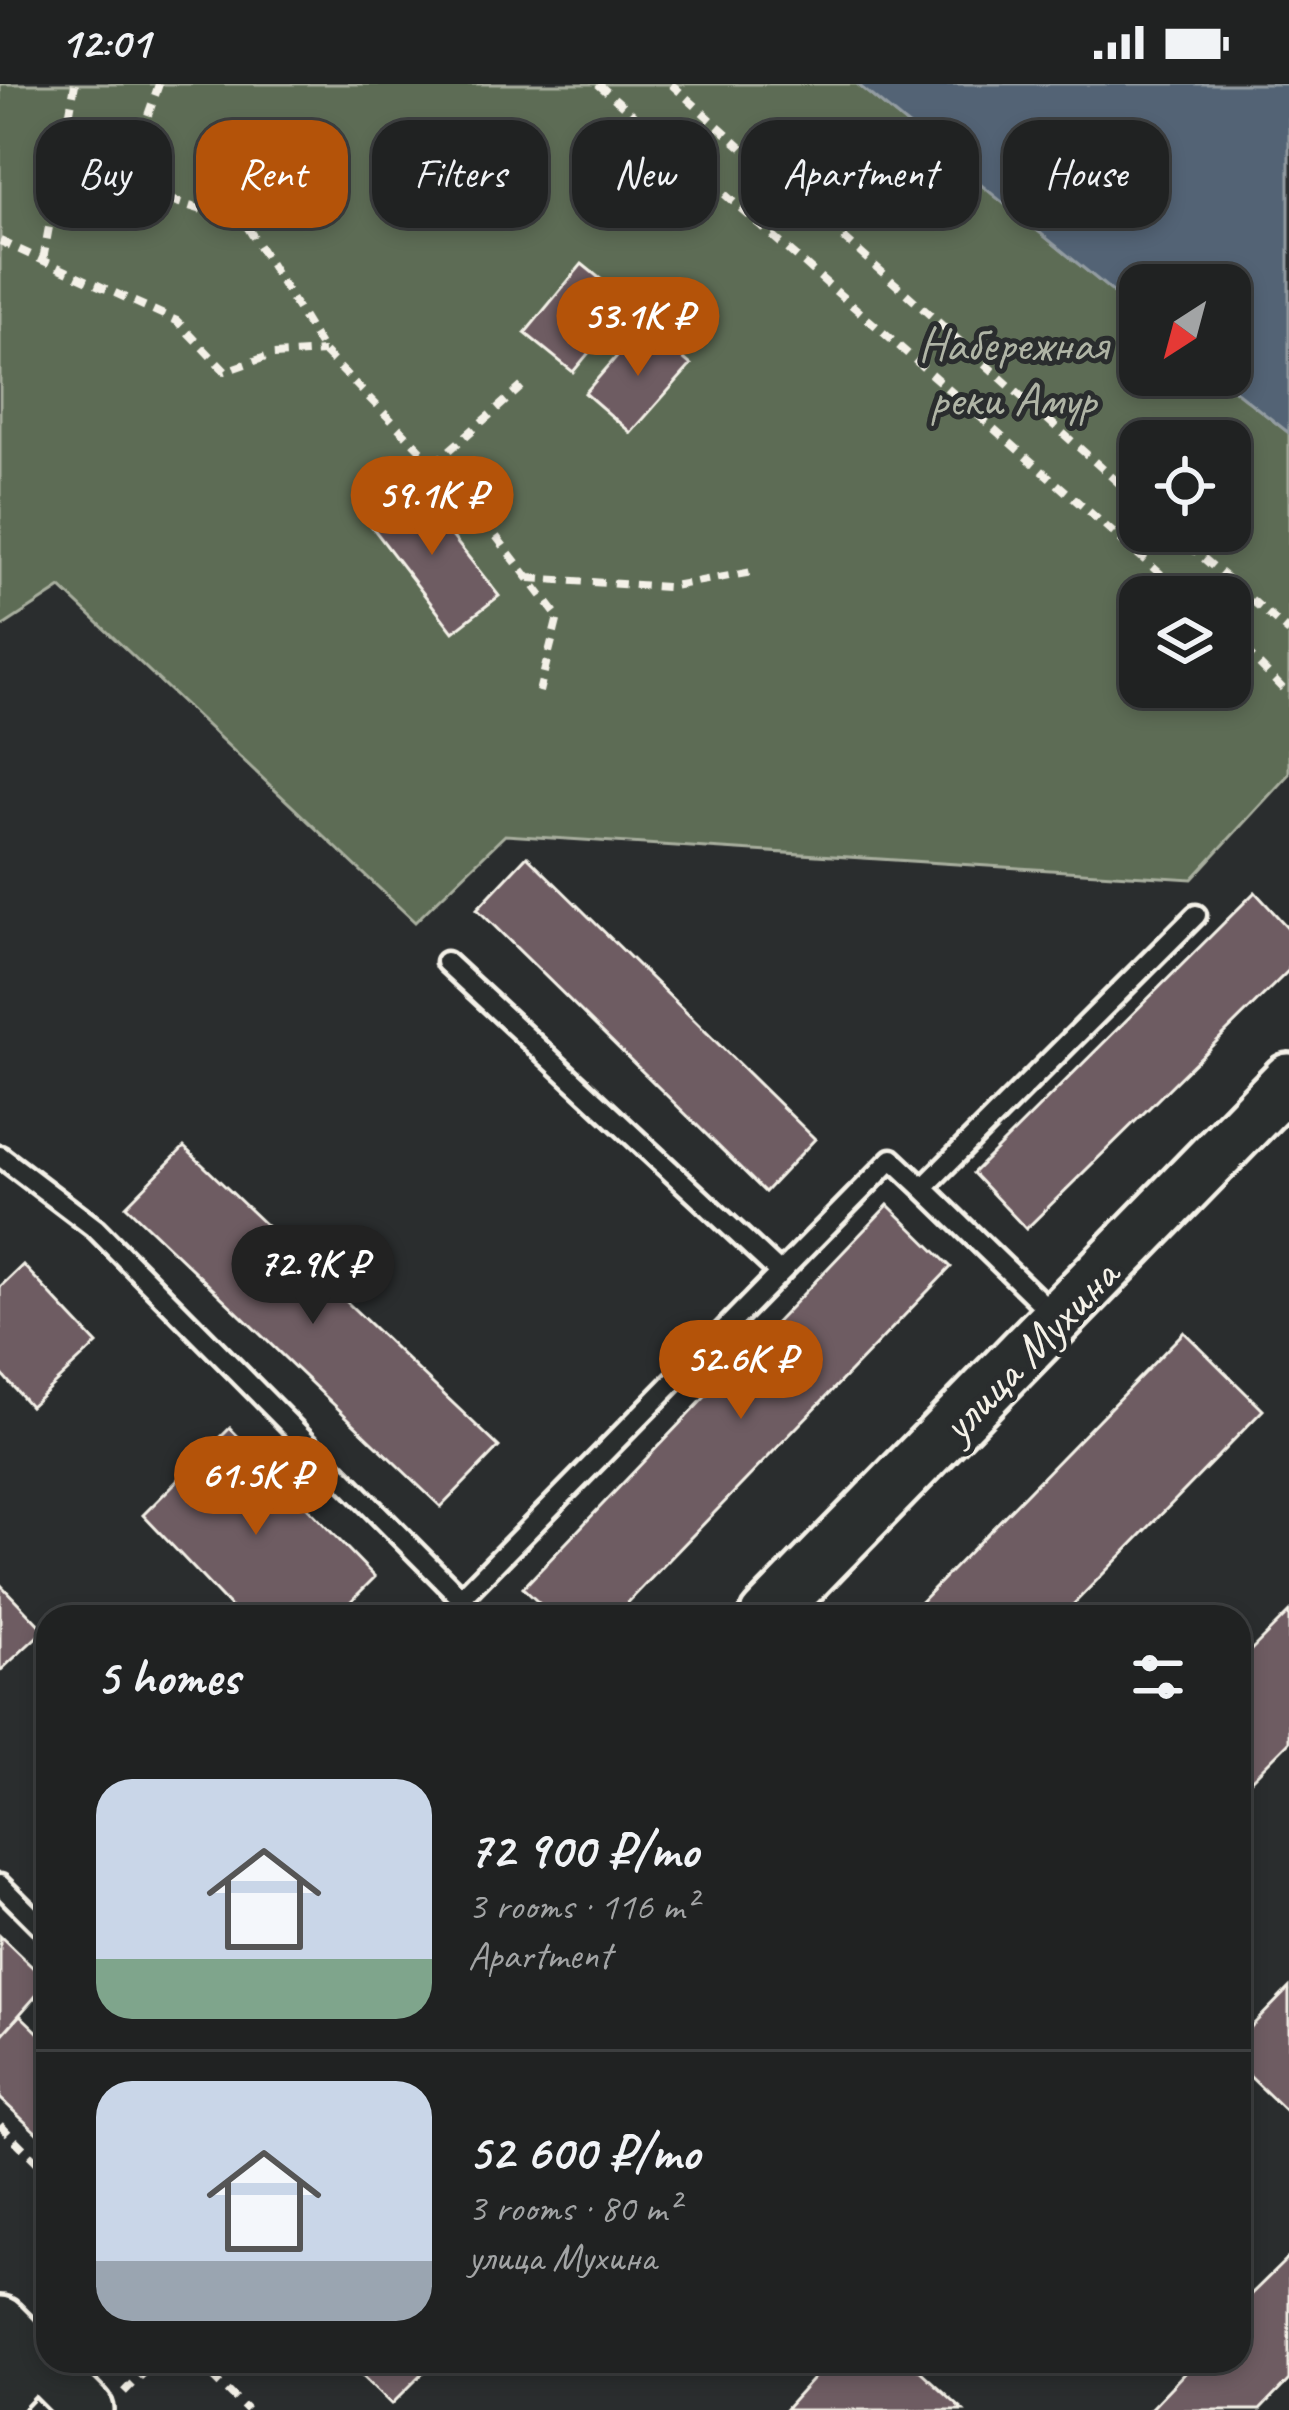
<!DOCTYPE html>
<meta charset="utf-8">
<style>
body{margin:0;font-family:Caveat,sans-serif;background:#282a2a;color:#f1f3f6;height:100vh;display:flex;flex-direction:column;font-size:45px;white-space:nowrap}
*{box-sizing:border-box;margin:0}
p{font-size:39px;color:#a2a4a5}
.icon{flex:none;width:66px;height:66px;fill:none;stroke:currentColor;stroke-width:2;stroke-linecap:round;stroke-linejoin:round}
.map{position:relative;flex:1;overflow:hidden}
.sheet{position:absolute;left:36px;top:1521px;width:1215px;height:768px;display:flex;flex-direction:column;background:#202222;border-radius:36px;box-shadow:0 6px 18px #0003,0 0 0 3px #3d3f40}
.sheet>*{flex:none}
.hud{position:absolute;left:36px;top:36px;width:1218px;height:108px;display:flex;gap:24px}
.needle{width:78px;rotate:216deg}
.controls{position:absolute;left:1119px;top:180px;display:grid;gap:24px}
.controls a{display:grid;place-items:center;width:132px;height:132px;border-radius:24px;background:#202222;box-shadow:0 6px 18px #0003,0 0 0 3px #3d3f40;font-size:60px}
.price{position:absolute;translate:-50% -102px;padding:0 27px;border-radius:42px;background:#b45309;color:#fff;font-size:39px;line-height:78px;filter:drop-shadow(0 3px 6px #0008)}
.price::after{content:'';position:absolute;left:50%;top:72px;width:36px;height:27px;margin-left:-18px;background:inherit;clip-path:polygon(0 0,100% 0,50% 100%)}
.price.active{background:#222;color:#fff}
ul{padding:0;list-style:none}
li{display:flex;align-items:center;gap:36px;height:300px;padding:0 60px}
li+li{border-top:3px solid #3d3f40}
li span{display:grid;place-items:center;flex:none;width:336px;height:240px;border-radius:36px;color:#555}
li>.icon{margin-inline-start:auto}
span .icon{width:144px;height:144px;fill:#fffc;stroke-width:1}
li b{font-size:51px}
h2{display:flex;justify-content:space-between;align-items:center;height:144px;padding:0 60px;font-size:51px}
.pill{padding:0 42px;border-radius:36px;background:#202222;box-shadow:0 6px 18px #0003,0 0 0 3px #3d3f40;font-size:42px;line-height:108px}
.pill.active{background:#b45309;color:#fff}
.status{display:flex;justify-content:space-between;align-items:center;height:84px;padding:0 60px;background:#202222;direction:ltr}
.status svg{height:33px;fill:currentColor}
.map>svg:first-child{display:block}
.green{fill:#5d6c55;stroke:#a8ae9e;stroke-width:3;fill-rule:evenodd}
.water{fill:#526474;stroke:#939ca2;stroke-width:3}
.building{fill:#6e5b62;stroke:#f4f1e8;stroke-width:3}
.lines{fill:none;stroke-linecap:round;stroke-linejoin:round}
.lane-casing{stroke:#f4f1e8;stroke-width:27}
.secondary-casing{stroke:#f4f1e8;stroke-width:60}
.path{stroke:#f4f1e8;stroke-width:8;stroke-dasharray:12 9;stroke-linecap:butt}
.lane{stroke:#2a2d2e;stroke-width:18}
.secondary{stroke:#2a2d2e;stroke-width:51}
.labels{text-anchor:middle;dominant-baseline:central;stroke-width:10;stroke-linejoin:round;paint-order:stroke}
.park-label{font-size:48px;fill:#b0b5a6;stroke:#2a2d2e}
.street-label{font-size:48px;fill:#f4f1e8;stroke:#2a2d2e}
</style>
<div class="status"><b>12:01</b><svg viewBox="0 0 49 12"><path d="M0 12V9h3v3zM5 12V6h3v6zM10 12V3h3v9zM15 12V0h3v12zM26 1h20v11H26zM47 4h2v5h-2z"/></svg></div>
<div class="map">
<svg width="1289" height="2326" viewBox="0 0 1289 2326">
<rect width="100%" height="100%" fill="#2a2d2e"/>
<filter id="ink" filterUnits="userSpaceOnUse"><feTurbulence type="fractalNoise" baseFrequency=".00833" numOctaves="2"/><feDisplacementMap in="SourceGraphic" scale="24" xChannelSelector="R" yChannelSelector="G"/><feConvolveMatrix kernelMatrix="1 2 1 2 8 2 1 2 1" color-interpolation-filters="sRGB"/></filter>
<g filter="url(#ink)">
<path class="green" d="M0,0H857L1140,230V291H1215L1289,349V690L1192,795L505,751L415,838L61,504L0,544ZM1140,357H1230V447H1140ZM1140,513H1230V603H1140Z"/>
<path class="water" d="M857,0H1289V349L1215,291H1230V201H1140V230Z"/>
<path class="building" d="M582,180L630,219L573,288L525,249Z
M644,241L691,281L631,349L585,309Z
M411,400L499,512L453,548L366,435Z
M527,772L815,1055L765,1108L477,825Z
M1255,808L1289,845V886L1026,1145L973,1089Z
M184,1063L499,1363L441,1423L126,1122Z
M888,1121L951,1183L614,1533H554L523,1504Z
M23,1181L97,1260L30,1322L0,1288V1203Z
M1184,1248L1263,1326L1061,1533H906Z
M230,1344L375,1493L335,1533H240L143,1431Z
M0,1500L44,1546L0,1587Z
M1289,1528V1658L1239,1708V1578Z
M0,1852L48,1898L0,1953Z
M1289,1904V2030L1239,1982V1939L1250,1944Z
M20,1931L48,1958V2042L40,2052L0,2014V1953Z
M1289,2173V2296L1260,2326H1149L1196,2277H1239V2222Z
M348,2277H435L392,2320Z
M829,2277H909L963,2326H785Z"/>
<g class="lines">
<defs>
<path id="lane" d="M446,878L780,1189
M0,1072L96,1145L461,1514
M1056,1233L923,1104L1196,831
M479,1533L461,1514L892,1075L923,1104
M0,1801L48,1849"/>
<path id="secondary" d="M766,1533L1289,996
M0,2239L87,2326
M0,2310L48,2260"/>
</defs>
<use href="#lane" class="lane-casing"/>
<use href="#secondary" class="secondary-casing"/>
<path class="path" d="M159,0L127,91L147,109L245,139L324,268L463,409L558,533L539,608
M598,0L1187,513
M671,0L1140,418
M0,157L177,237L225,287L272,271L324,268
M43,176L75,0
M434,380L527,298
M1172,447L1289,548
M529,494L667,503L758,487
M1230,551L1289,611
M0,2041L48,2089
M198,2277L247,2326
M124,2308L154,2277"/>
<use href="#lane" class="lane"/>
<use href="#secondary" class="secondary"/>
</g>
</g>
<g class="labels">
<g class="park-label">
<text x="1013" y="260">Набережная<tspan x="1013" dy="55">реки Амур</tspan></text>
</g>
<g class="street-label">
<text transform="translate(1029 1266) rotate(-46)">улица Мухина</text>
</g>
</g>
</svg>
<div class="controls">
<a><svg class="needle" viewBox="-14 -14 28 28"><path d="M0-13l5 13h-10z" fill="#e53935"/><path d="M0 13l5-13h-10z" fill="#a2a4a5"/></svg></a>
<a><svg class="icon" aria-label="locate" viewBox="0 0 24 24"><circle cx="12" cy="12" r="6"/><path d="M12 2v4M12 18v4M2 12h4M18 12h4"/></svg></a>
<a><svg class="icon" aria-label="layers" viewBox="0 0 24 24"><path d="M12 4l9 5-9 5-9-5zM3 14l9 5 9-5"/></svg></a>
</div>
<b class="price" style="left:638px;top:295px">53.1K ₽</b>
<b class="price" style="left:432px;top:474px">59.1K ₽</b>
<b class="price active" style="left:313px;top:1243px">72.9K ₽</b>
<b class="price" style="left:741px;top:1338px">52.6K ₽</b>
<b class="price" style="left:256px;top:1454px">61.5K ₽</b>
<div class="hud">
<a class="pill">Buy</a>
<a class="pill active">Rent</a>
<a class="pill">Filters</a>
<a class="pill">New</a>
<a class="pill">Apartment</a>
<a class="pill">House</a>
</div>
<section class="sheet">
<h2>5 homes<svg class="icon" aria-label="filters" viewBox="0 0 24 24"><path d="M4 7h16M4 17h16"/><circle cx="9" cy="7" r="2"/><circle cx="15" cy="17" r="2"/></svg></h2>
<ul>
<li><span style="background:linear-gradient(#c9d6e8 75%,#7fa58c 0)"><svg class="icon" aria-label="home" viewBox="0 0 24 24"><path d="M3 11l9-7 9 7M6 9v11h12V9"/></svg></span><div><b>72 900 ₽/mo</b><p>3 rooms · 116 m²</p><p>Apartment</p></div></li>
<li><span style="background:linear-gradient(#c9d6e8 75%,#9aa5b1 0)"><svg class="icon" aria-label="home" viewBox="0 0 24 24"><path d="M3 11l9-7 9 7M6 9v11h12V9"/></svg></span><div><b>52 600 ₽/mo</b><p>3 rooms · 80 m²</p><p>улица Мухина</p></div></li>
</ul>
</section>
</div>
